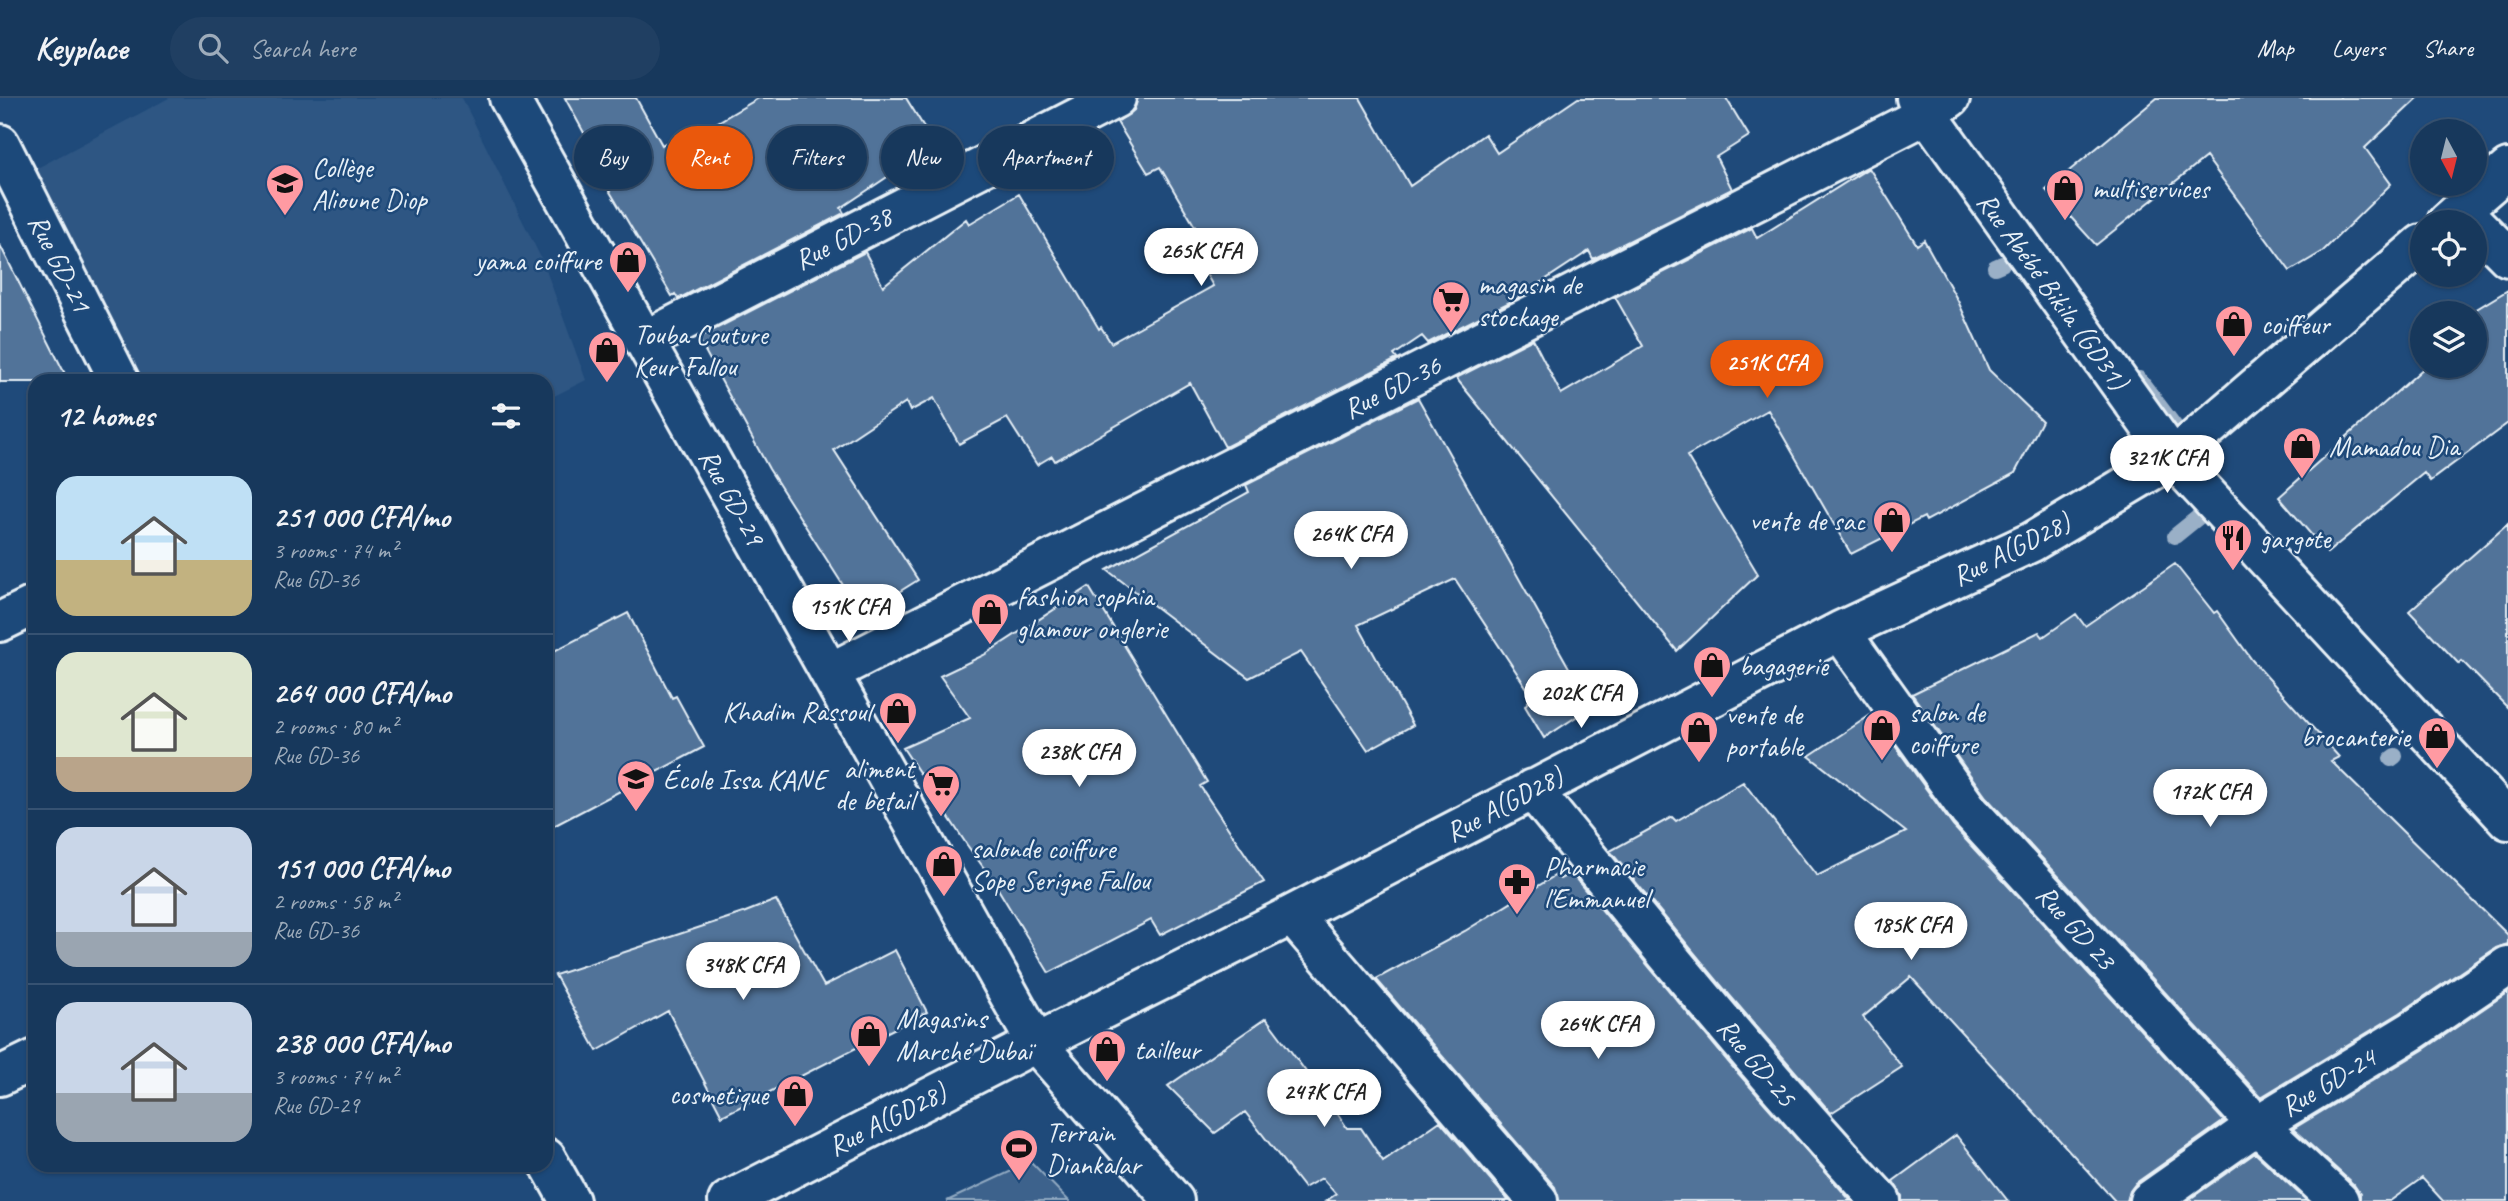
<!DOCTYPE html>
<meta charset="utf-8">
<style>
body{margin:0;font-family:Caveat,sans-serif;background:#203f62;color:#f1f3f6;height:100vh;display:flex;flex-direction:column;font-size:26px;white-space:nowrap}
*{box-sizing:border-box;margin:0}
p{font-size:23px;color:#9eacbb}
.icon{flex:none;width:38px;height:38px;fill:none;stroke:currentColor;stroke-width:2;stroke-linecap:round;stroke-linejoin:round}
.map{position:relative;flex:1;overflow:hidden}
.details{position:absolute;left:28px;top:276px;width:525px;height:798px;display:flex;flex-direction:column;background:#17385c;border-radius:21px;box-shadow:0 2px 5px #0004,0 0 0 2px #365272}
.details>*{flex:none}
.top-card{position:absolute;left:574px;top:28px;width:665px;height:63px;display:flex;gap:14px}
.needle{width:46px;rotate:173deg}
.tools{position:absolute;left:2410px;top:21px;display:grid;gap:14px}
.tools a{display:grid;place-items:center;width:77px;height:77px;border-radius:50%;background:#17385c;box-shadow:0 2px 5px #0004,0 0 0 2px #365272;font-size:35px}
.price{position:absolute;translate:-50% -60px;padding:0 16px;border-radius:24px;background:#fff;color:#222;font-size:23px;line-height:46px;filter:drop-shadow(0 2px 4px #0008)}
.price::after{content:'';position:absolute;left:50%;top:42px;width:21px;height:16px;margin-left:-10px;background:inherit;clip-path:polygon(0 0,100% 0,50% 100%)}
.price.current{background:#ea580c;color:#fff}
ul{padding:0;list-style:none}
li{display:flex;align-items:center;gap:21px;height:175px;padding:0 28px}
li+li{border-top:2px solid #365272}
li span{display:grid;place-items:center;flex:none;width:196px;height:140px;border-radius:21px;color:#555}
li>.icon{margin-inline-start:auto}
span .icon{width:84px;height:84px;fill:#fffc;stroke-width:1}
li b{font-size:30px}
h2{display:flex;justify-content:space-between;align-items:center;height:84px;padding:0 28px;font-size:30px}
.chip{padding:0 24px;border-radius:32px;background:#17385c;box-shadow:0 2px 5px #0004,0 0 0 2px #365272;font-size:24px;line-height:63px}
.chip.current{background:#ea580c;color:#fff}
header{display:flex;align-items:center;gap:42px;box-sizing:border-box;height:98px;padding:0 35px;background:#17385c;border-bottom:2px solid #365272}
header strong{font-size:33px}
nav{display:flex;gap:38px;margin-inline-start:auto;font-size:24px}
.search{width:490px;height:63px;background:#203f62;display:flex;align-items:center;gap:18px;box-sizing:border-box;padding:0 24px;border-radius:38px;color:#9eacbb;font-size:26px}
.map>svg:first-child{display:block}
.built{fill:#2e5683}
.green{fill:#3c628c;stroke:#92aac2;stroke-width:2}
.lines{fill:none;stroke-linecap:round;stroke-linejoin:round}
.stream{stroke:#9ab0c7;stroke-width:16}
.building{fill:#517399;stroke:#e8f1f8;stroke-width:2}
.minor-casing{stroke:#e8f1f8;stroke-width:44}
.major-casing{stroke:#e8f1f8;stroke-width:44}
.minor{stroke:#1f4a7a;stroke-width:38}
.major{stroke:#1f4a7a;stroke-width:38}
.labels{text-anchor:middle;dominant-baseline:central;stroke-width:5;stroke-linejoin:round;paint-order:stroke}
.poi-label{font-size:28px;fill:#e8f1f8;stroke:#1f4a7a;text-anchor:start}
.street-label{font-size:28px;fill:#e8f1f8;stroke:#1f4a7a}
</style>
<header>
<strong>Keyplace</strong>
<div class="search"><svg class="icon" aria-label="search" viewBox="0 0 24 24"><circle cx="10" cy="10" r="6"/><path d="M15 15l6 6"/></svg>Search here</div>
<nav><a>Map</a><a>Layers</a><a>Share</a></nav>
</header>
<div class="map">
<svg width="2508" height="1103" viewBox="0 0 2508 1103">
<rect width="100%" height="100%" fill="#1f4a7a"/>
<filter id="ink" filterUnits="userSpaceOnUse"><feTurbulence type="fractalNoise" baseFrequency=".0143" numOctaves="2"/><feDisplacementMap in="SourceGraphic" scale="14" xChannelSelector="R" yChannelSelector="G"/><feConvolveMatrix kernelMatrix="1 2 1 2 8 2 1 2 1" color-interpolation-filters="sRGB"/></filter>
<g filter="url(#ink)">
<path class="built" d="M169,0H462L543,164L586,282L546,302V284L131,283L28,75Z"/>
<path class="green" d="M1031,1064L1069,1103H947Z"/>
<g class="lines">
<path class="stream" d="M1995,169L2002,166
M2139,281L2189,347
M2175,438L2217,404
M2391,661L2395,658"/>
</g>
<path class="building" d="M565,0H636L662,47L665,45L670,52L759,0H906L935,47L841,110L844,115L678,201L675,196L672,198L603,82L608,79Z
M1138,0H1360L1410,88L1485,36L1497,55L1578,0H1726L1749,38L1716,59L1732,91L1593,161L1589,153L1516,201L1428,245L1422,238L1394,257L1397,261L1225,349L1190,285L1055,363L1052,358L1037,367L1007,320L959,346L934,300L910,313L906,304L834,352L918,482L862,517L769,371L698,240L865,154L883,188L966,121L969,126L1019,96L1099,231L1101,229L1111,245L1213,188L1192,151L1204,144L1160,69L1148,75L1117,24L1134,12Z
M2157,0H2418L2365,50L2391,86L2322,154L2290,173L2206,59L2096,147L2046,92Z
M1869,70L1917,147L1924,142L1958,203L1989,272L2042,323L2015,375L1926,423L1924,419L1851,456L1768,312L1687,358L1758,476L1677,553L1456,280L1533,241L1561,296L1643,248L1615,199L1752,130L1757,140Z
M0,147L69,284H0Z
M2508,192V325L2430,383L2424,375L2327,455L2279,399L2426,268H2474V215H2470Z
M1418,300L1591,609L1544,640L1525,608L1532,598L1455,481L1358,527L1413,627L1368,652L1301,554L1249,580L1107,472L1249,394L1246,387Z
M2508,426V610L2462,563L2459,566L2409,513Z
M2175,466L2214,515L2217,513L2252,562L2339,659L2331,663L2508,837V846L2496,850L2400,915L2261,999L1986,699L1912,596L2039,534L2043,539L2076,516L2085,528Z
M1089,489L1207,684L1200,688L1264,784L1160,837L1151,822L1049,875L992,781L967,747L903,650L970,620L940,578L984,557Z
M628,515L672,600L676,598L704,649L546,732V557Z
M1872,616L1953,728L2224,1023L2136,1085L2130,1093L2127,1103H2115L1911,879L1863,919L1902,969L1831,1015L1720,886L1610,753L1672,719L1676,723L1743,684L1817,778L1906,734L1809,658Z
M1571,775L1730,966L1851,1103H1559L1555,1089L1376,881L1465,833L1556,777L1560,781Z
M776,802L824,888L895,852L927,914L722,1018L668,913L597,953L555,877L743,815Z
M2508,894V1103H2443L2422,1080L2390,1103H2360V1096L2354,1087L2293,1031L2423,952Z
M1266,920L1327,1002L1328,1001L1347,1030H1361L1383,1063L1440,1023L1509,1103H1326L1336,1096L1322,1080L1304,1090L1245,1014L1215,1035L1168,988Z
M1956,1037L2008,1103H1902V1098L1893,1083Z
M2255,1055L2307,1103H2187Z"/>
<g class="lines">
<defs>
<path id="minor" d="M509,0L1036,945L1174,1103
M0,46L120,284
M2447,124L2508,71
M2474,125L2508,159
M644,243L1116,0
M0,524L35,507
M1840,533L1969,713L2257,1027L2339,1103
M831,574L1927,16L1950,0
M1532,691C1645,831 1759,971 1881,1103
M1292,817L1538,1103
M0,978L35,961
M546,1060L570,1103
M728,1103L1036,945L1292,817L1840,533L2032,444L2173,360L2422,146
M2149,1103L2257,1027L2412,933L2508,868"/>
<path id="major" d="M1916,0L2173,360L2508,722"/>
</defs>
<use href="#minor" class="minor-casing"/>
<use href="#major" class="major-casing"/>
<use href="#minor" class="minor"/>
<use href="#major" class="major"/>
</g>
</g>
<defs>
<symbol id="school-pin" viewBox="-11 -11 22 30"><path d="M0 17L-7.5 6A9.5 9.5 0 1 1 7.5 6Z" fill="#ff9aa2" stroke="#1f4a7a"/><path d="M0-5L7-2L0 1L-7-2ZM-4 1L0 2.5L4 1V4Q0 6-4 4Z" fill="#111"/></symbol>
<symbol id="shop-pin" viewBox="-11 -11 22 30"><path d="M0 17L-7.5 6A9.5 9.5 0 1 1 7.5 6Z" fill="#ff9aa2" stroke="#1f4a7a"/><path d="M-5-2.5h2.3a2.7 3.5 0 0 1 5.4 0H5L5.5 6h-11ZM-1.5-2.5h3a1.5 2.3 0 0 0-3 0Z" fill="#111"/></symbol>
<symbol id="supermarket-pin" viewBox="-11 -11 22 30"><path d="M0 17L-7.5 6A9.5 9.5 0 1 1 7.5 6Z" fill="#ff9aa2" stroke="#1f4a7a"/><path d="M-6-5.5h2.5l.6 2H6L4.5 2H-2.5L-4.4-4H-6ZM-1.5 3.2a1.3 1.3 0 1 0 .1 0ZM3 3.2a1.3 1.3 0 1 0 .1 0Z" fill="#111"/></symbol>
<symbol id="restaurant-pin" viewBox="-11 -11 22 30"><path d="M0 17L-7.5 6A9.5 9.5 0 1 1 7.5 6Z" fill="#ff9aa2" stroke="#1f4a7a"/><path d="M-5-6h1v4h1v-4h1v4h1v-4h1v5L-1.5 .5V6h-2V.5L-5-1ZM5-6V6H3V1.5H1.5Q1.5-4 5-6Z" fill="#111"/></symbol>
<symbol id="pharmacy-pin" viewBox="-11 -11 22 30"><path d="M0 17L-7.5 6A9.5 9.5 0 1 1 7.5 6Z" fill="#ff9aa2" stroke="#1f4a7a"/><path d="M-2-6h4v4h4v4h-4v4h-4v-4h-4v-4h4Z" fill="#111"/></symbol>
<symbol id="stadium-pin" viewBox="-11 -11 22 30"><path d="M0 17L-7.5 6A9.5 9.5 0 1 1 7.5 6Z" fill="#ff9aa2" stroke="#1f4a7a"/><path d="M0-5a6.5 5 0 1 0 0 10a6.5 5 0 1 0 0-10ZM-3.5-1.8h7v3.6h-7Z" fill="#111"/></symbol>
</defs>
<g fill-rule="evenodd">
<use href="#school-pin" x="263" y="63" width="44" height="60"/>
<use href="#shop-pin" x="2043" y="68" width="44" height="60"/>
<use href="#shop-pin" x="606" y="140" width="44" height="60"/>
<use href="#supermarket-pin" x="1429" y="180" width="44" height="60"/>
<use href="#shop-pin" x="2212" y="204" width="44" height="60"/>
<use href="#shop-pin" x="585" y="230" width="44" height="60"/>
<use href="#shop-pin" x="2280" y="326" width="44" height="60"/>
<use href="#shop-pin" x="1870" y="400" width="44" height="60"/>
<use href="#restaurant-pin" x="2211" y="418" width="44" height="60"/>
<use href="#shop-pin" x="968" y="492" width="44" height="60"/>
<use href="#shop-pin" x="1690" y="545" width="44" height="60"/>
<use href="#shop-pin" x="876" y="591" width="44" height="60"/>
<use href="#shop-pin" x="1860" y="608" width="44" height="60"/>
<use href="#shop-pin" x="1677" y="610" width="44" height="60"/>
<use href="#shop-pin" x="2415" y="616" width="44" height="60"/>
<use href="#school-pin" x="614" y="659" width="44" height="60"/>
<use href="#supermarket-pin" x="919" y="664" width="44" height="60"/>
<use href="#shop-pin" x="922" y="744" width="44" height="60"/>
<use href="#pharmacy-pin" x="1495" y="762" width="44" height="60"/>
<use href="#shop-pin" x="847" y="914" width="44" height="60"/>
<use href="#shop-pin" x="1085" y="929" width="44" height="60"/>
<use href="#shop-pin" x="773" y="974" width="44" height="60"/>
<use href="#stadium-pin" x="997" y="1028" width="44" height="60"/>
</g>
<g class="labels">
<g class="poi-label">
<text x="312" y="69">Collège<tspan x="312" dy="32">Alioune Diop</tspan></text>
<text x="2092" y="90">multiservices</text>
<text x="601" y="162" text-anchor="end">yama coiffure</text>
<text x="1478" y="186">magasin de<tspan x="1478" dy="32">stockage</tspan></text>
<text x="2261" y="226">coiffeur</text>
<text x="634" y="236">Touba Couture<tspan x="634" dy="32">Keur Fallou</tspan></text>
<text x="2329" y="348">Mamadou Dia</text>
<text x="1865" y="422" text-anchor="end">vente de sac</text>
<text x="2260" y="440">gargote</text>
<text x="1017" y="498">fashion sophia<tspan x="1017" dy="32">glamour onglerie</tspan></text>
<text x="1739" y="567">bagagerie</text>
<text x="871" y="613" text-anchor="end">Khadim Rassoul</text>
<text x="1909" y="614">salon de<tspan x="1909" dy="32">coiffure</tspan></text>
<text x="1726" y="616">vente de<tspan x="1726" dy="32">portable</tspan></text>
<text x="2410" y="638" text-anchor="end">brocanterie</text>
<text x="914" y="670" text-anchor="end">aliment<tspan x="914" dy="32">de betail</tspan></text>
<text x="663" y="681">École Issa KANE</text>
<text x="971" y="750">salonde coiffure<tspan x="971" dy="32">Sope Serigne Fallou</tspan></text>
<text x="1544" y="768">Pharmacie<tspan x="1544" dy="32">l'Emmanuel</tspan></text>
<text x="896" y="920">Magasins<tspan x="896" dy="32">Marché Dubaï</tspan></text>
<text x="1134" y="951">tailleur</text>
<text x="768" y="996" text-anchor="end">cosmetique</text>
<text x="1046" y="1034">Terrain<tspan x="1046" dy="32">Diankalar</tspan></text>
</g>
<g class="street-label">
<text transform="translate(843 140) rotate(-27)">Rue GD-38</text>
<text transform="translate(60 165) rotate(63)">Rue GD-21</text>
<text transform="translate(2053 193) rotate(54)">Rue Abébé Bikila (GD31)</text>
<text transform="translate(1392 289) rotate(-27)">Rue GD-36</text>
<text transform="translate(732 399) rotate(61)">Rue GD-29</text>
<text transform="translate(2011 451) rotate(-27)">Rue A(GD28)</text>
<text transform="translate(1504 706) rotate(-28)">Rue A(GD28)</text>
<text transform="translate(2076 829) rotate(48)">Rue GD 23</text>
<text transform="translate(1757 964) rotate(50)">Rue GD-25</text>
<text transform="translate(2328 984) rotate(-31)">Rue GD-24</text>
<text transform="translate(887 1021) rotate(-27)">Rue A(GD28)</text>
</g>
</g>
</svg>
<div class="tools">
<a><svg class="needle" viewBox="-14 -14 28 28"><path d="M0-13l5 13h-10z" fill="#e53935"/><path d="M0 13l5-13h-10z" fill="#9eacbb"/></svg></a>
<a><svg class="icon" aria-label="locate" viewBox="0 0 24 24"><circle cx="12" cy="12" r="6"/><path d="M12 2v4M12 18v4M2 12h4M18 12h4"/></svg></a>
<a><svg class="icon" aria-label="layers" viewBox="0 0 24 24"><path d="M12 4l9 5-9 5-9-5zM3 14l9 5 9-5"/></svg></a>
</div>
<b class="price" style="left:1201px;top:190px">265K CFA</b>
<b class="price current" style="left:1767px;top:302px">251K CFA</b>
<b class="price" style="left:2167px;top:397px">321K CFA</b>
<b class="price" style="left:1351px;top:473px">264K CFA</b>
<b class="price" style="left:849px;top:546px">151K CFA</b>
<b class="price" style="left:1581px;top:632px">202K CFA</b>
<b class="price" style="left:1079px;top:691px">238K CFA</b>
<b class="price" style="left:2210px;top:731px">172K CFA</b>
<b class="price" style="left:1911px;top:864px">185K CFA</b>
<b class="price" style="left:743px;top:904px">348K CFA</b>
<b class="price" style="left:1598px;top:963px">264K CFA</b>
<b class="price" style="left:1324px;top:1031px">247K CFA</b>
<div class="top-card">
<a class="chip">Buy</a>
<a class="chip current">Rent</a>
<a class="chip">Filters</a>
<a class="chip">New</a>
<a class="chip">Apartment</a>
</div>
<section class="details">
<h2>12 homes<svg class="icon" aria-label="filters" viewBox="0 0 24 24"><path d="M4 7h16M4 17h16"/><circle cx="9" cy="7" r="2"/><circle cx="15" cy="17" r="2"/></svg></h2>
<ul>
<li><span style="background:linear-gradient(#bfe0f5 60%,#c2b280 0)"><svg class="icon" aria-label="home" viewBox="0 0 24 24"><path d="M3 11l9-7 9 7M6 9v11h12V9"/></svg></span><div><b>251 000 CFA/mo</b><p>3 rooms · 74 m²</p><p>Rue GD-36</p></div></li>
<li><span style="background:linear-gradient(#dfe7d0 75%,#b9a48a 0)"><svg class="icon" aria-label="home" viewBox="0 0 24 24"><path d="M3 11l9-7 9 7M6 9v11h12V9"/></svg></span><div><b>264 000 CFA/mo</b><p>2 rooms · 80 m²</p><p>Rue GD-36</p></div></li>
<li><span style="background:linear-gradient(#c9d6e8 75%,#9aa5b1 0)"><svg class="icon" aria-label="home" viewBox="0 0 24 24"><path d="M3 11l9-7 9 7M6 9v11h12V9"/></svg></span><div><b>151 000 CFA/mo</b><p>2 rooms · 58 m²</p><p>Rue GD-36</p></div></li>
<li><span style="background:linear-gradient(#c9d6e8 65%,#9aa5b1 0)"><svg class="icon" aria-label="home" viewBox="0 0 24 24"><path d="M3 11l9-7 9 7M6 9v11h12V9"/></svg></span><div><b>238 000 CFA/mo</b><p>3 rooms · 74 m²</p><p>Rue GD-29</p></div></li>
</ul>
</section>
</div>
